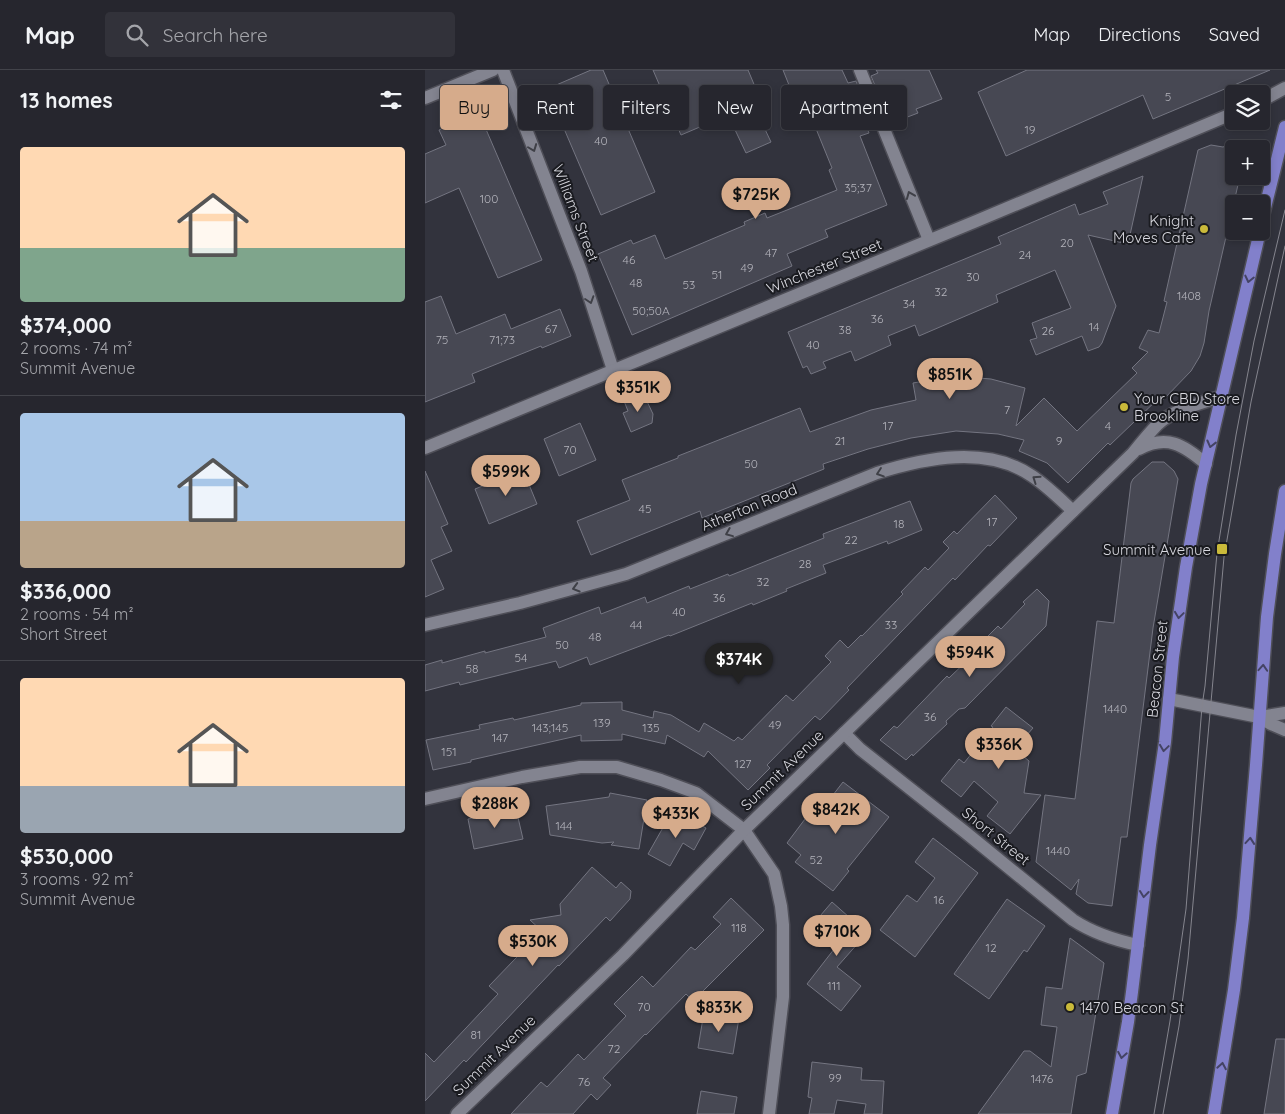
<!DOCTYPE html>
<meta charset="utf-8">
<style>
body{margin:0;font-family:Quicksand,sans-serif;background:#32323a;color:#f1f3f6;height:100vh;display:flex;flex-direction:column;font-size:19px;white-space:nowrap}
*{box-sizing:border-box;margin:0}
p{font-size:16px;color:#a4a5aa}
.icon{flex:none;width:28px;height:28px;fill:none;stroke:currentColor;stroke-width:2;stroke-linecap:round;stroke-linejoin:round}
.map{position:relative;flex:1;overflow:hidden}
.drawer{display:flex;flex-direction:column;background:#26262e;width:425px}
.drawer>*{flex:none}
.guide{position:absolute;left:15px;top:15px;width:475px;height:45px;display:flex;gap:10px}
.tools{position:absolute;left:800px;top:15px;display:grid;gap:10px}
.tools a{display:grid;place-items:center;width:45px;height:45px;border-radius:5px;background:#26262e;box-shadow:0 2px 8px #0003,0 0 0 1px #42434a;font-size:25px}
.price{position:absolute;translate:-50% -42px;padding:0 11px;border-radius:18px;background:#d6ab8b;color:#111;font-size:16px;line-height:32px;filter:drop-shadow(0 1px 2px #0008)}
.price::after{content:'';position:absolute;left:50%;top:30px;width:15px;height:11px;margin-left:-8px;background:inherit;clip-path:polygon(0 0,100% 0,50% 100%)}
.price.on{background:#222;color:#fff}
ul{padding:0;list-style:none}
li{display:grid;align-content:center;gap:10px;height:265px;padding:0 20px}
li+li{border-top:1px solid #42434a}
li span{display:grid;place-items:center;height:155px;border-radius:5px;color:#555}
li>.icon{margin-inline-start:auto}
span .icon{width:90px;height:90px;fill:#fffc;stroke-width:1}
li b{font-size:21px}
h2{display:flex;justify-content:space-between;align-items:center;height:60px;padding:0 20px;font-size:21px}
.chip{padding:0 18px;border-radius:5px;background:#26262e;box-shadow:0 2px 8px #0003,0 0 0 1px #42434a;font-size:18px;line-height:45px}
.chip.on{background:#d6ab8b;color:#111}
header{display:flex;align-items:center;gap:30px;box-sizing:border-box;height:70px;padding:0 25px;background:#26262e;border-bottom:1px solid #42434a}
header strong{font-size:24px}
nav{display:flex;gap:28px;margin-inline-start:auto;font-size:18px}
.search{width:350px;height:45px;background:#32323a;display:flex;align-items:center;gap:12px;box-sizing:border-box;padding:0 18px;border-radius:5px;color:#a4a5aa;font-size:19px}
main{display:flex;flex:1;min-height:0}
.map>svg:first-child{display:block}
.building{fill:#474853;stroke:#747581}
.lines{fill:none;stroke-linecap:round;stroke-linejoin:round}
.minor-casing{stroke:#4f4f58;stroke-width:15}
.tertiary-casing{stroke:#4f4f58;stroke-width:15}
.primary-casing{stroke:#4f4f58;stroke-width:15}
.minor{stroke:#838490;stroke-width:12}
.tertiary{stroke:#838490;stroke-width:12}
.primary{stroke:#8280cb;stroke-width:12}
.tram{stroke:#85858e;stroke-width:1}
.oneway{stroke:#3f4047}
.oneway2{stroke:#444364}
.poi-dot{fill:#caba3a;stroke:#1a1b20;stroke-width:2}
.labels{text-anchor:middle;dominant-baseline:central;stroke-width:4;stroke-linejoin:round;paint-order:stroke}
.number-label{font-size:12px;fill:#b3b3bb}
.street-label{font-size:15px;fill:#d7d7de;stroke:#1a1b20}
.poi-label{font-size:15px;fill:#d7d7de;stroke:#1a1b20;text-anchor:end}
</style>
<header>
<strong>Map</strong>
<div class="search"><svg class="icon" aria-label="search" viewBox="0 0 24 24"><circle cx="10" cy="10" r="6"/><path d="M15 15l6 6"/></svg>Search here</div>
<nav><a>Map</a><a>Directions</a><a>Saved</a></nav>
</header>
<main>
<section class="drawer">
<h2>13 homes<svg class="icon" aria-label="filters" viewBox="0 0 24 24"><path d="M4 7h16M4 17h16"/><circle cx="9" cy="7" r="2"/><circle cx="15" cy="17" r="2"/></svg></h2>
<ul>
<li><span style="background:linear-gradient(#ffd9b3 65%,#7fa58c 0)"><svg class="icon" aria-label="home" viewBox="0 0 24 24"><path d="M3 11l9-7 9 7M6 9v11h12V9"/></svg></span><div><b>$374,000</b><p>2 rooms · 74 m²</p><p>Summit Avenue</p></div></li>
<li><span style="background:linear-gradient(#a9c7e8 70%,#b9a48a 0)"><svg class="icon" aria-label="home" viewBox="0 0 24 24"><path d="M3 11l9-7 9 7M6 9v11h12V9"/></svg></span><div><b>$336,000</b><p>2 rooms · 54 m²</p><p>Short Street</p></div></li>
<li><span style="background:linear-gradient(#ffd9b3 70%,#9aa5b1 0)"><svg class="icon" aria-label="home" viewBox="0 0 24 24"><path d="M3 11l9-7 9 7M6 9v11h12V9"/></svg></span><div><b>$530,000</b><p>3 rooms · 92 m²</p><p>Summit Avenue</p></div></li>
</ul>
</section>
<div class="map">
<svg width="860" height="1044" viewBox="0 0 860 1044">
<rect width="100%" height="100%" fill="#32333d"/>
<path class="building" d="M166,0H178L230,122L176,145L122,19Z
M228,0H323L336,31L328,34L346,72L321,83L303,45L256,65Z
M358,0H417L423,13L431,11L447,51L440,54L444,63L435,66L462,135L400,160L403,167L362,184L367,196L207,265L173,184L206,170L208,174L230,165L240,189L320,155L319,152L340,143L342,148L412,120L404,100L407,98L374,17L366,20Z
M451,0H504L517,29L491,39L493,43L472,51L468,42L462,44L446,6L453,3Z
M602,0H845L728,49L718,25L581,86L553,22Z
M54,43L117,190L73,208L34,118L0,133V84L21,75L14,60Z
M810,74L816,77L817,79H809V106H815L784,241L779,273L775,286L766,301L738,330L735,327L685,375L683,373L643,413L622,393L594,381L599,370L573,364L531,361L486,368L443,379L398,394L399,399L277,448L275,441L166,485L152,451L205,430L197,410L253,388V386L375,338L385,362L446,340L491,330L488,313L529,306L566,309L600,318L591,356L619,328L652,361L712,303L707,298L723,282L714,278L723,260L734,263L742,232L739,231L773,80L786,75L798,77L803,75Z
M718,106L703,174L663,165L691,236L677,273L674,277L663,281L657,266L611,285L605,270L612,268L607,253L646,238L630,200L571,225L573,232L494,266L490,255L463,266L466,275L430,291L426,281L398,292L401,298L386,304L382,296L378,298L363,262L576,174L573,167L650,134L654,145L683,134L678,122Z
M16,226L31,264L80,244L86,259L135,239L146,266L117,278L116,276L47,304L50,312L0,332V232Z
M218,323L228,344L227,353L206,362L198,343L203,341L199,331Z
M155,353L171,390L134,406L119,369Z
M727,392H739L749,401L753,409L728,558L702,767H696L687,836L663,833L651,824L654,809L646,820L611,792L620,725L650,729L672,551L689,553L706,413L708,409Z
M98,400L112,434L64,454L50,419Z
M0,401L23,454L16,457L27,481L6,490L19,519L0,527Z
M570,425L592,448L565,476L563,475L530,510L528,508L422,618L424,620L395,650L390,646L342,695L345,698L323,720L283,681L279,687L242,665L240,674L197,664V670L156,671V665L46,690V692L8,700L1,670L55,659L54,655L88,648L89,650L156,635V633L197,632V640L228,648L229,641L246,645L274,662L279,653L309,671L313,667L317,670L361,625L368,631L406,592L400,586L415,570L423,578L436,565L437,566L478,524L476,522L500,497L503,500L524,478L518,472L529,461L532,464Z
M485,431L497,460L463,474L462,471L398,495L401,503L361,519L362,521L328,535L327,533L245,566L244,565L165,595L162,587L134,598L131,591L35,615L34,612L0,621V595L17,590V593L60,581V583L121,567L118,558L174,537L176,544L220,527L222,533L264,516L265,519L303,504L304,506L399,468L398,464Z
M612,519L624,531L621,556L540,638L534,639L521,651L522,654L488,686L487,684L481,690L455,670L469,656L472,658L522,606L524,608L548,585L546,583L573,556L576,559L600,534L598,532Z
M581,637L608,658L601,666L606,670L601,677L604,679L598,686L604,691L599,723L616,725L585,764L562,746L573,732L549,711L536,727L516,711L534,689L539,693L568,657L566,656Z
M418,712L464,747L422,799L424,801L408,821L370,792L376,785L362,773L395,729L401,734Z
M185,723L222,730L214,779L186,775L189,772L177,773L125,765L121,736L184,727Z
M91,739L98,769L49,779L43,749Z
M259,746L281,758L269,780L258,773L245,796L223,784L244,747L255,753Z
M508,768L553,803L490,887L455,860L482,825L492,832L510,808L490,792Z
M167,797L191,818L196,812L206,821L205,829L185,851L181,847L134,896L133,895L41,992L39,990L0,1031V983L9,992L73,924L64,916L117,861L105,850L136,845L135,834Z
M306,828L339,860L268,931L261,924L221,965L220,964L178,1008L186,1015L172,1030L166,1024L148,1044H86L116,1012L122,1017L153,984L159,990L201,946L189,934L217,906L228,917L266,877L270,880L296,854L288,847Z
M582,829L620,856L602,882L599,880L564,929L529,904Z
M407,832L442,863L412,897L436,916L416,941L382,914L413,874L389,853Z
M645,868L679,893L661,1003L652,1006L646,1044H553L599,981H605L626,997L632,957L616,955L621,917L637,919Z
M279,942L314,948L308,984L273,978Z
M851,969H860V1044H839Z
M387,992L437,998L436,1010L459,1011L457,1044H439L441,1034L412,1030L409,1044H384L387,1028L383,1027Z
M276,1021L312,1027L309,1044H272Z"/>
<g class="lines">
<defs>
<path id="minor" d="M78,0L156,201L188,300
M435,0L504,170
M0,555L95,533L201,504L452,403C500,388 562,375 607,406C622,416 635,429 648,441
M419,663L435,679L540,762L648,850C668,863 689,870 713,875
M0,729L97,707L155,697H192L236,710L271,723L319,760L349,804L356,836L358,855V927L344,1044"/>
<path id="tertiary" d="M0,28L68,0
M836,31L860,18
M0,378L549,152L809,43
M714,379C742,364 759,375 781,394
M744,629L834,647L860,643
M834,647L846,654L860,660
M32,1044L198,885L319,760L708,383C716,373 724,363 733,354C749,339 778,333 797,326"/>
<path id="primary" d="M836,154L860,57
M687,1044L703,952L707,922L725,775L740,672L748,587L761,497L776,414L835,161
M789,1044L809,920L818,848L831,695L842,547L850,484L860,421"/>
</defs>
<use href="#minor" class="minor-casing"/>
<use href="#tertiary" class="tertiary-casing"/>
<use href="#primary" class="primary-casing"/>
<use href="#minor" class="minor"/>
<use href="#tertiary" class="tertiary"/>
<use href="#primary" class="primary"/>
<path class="tram" d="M729,1044L745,951L761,839L777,636L780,616L792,483L811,365L829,271L860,140
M738,1044L754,956L763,889L799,487L826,332L860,176"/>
</g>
<defs><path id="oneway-chevron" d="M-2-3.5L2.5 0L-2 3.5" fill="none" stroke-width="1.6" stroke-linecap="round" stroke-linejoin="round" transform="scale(1.25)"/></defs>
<g class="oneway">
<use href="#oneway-chevron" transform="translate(108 78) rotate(69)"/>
<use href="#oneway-chevron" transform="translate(485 125) rotate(-112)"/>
<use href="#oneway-chevron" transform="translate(165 230) rotate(72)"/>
<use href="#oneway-chevron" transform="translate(455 403) rotate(161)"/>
<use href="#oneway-chevron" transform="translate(611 409) rotate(-145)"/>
<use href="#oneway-chevron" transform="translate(304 463) rotate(158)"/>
<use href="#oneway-chevron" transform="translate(151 518) rotate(164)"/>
</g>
<g class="oneway2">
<use href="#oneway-chevron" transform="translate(824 209) rotate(103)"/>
<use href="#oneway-chevron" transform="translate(786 374) rotate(104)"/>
<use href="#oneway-chevron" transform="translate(754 545) rotate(98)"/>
<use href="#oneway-chevron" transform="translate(838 598) rotate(-86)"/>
<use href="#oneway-chevron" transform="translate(739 678) rotate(98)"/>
<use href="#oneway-chevron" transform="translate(825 771) rotate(-85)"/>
<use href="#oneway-chevron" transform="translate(719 824) rotate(97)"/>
<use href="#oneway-chevron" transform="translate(697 985) rotate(100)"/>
<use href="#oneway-chevron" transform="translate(797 996) rotate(-80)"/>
</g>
<g class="poi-dot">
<circle cx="779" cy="159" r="5"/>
<circle cx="699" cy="337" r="5"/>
<rect x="791" y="473" width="12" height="12" rx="2.5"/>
<circle cx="645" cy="937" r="5"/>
</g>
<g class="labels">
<g class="number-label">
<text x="743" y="26">5</text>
<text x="605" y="59">19</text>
<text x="176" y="70">40</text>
<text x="433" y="117">35;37</text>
<text x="64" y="128">100</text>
<text x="642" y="172">20</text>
<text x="346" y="182">47</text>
<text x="600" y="184">24</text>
<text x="204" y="189">46</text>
<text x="322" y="197">49</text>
<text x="292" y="204">51</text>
<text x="548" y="206">30</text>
<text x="211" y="212">48</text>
<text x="264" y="214">53</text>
<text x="516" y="221">32</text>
<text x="764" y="225">1408</text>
<text x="484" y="233">34</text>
<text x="226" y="240">50;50A</text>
<text x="452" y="248">36</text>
<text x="669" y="256">14</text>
<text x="126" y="258">67</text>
<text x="420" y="259">38</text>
<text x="623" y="260">26</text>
<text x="17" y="269">75</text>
<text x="77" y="269">71;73</text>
<text x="388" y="274">40</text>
<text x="582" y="339">7</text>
<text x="463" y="355">17</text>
<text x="683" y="355">4</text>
<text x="415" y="370">21</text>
<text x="634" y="370">9</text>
<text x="145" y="379">70</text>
<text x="326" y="393">50</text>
<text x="220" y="438">45</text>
<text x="567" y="451">17</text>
<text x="474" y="453">18</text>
<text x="426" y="469">22</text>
<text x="380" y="493">28</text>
<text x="338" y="511">32</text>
<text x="294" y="527">36</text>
<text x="254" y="541">40</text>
<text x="211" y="554">44</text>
<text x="466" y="554">33</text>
<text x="170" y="566">48</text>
<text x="137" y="574">50</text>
<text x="96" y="587">54</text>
<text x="47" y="598">58</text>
<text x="690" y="638">1440</text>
<text x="505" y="646">36</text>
<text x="177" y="652">139</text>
<text x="350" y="654">49</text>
<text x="125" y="657">143;145</text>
<text x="226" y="657">135</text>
<text x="75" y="667">147</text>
<text x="24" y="681">151</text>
<text x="318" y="693">127</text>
<text x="139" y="755">144</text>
<text x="633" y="780">1440</text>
<text x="391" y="789">52</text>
<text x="514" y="829">16</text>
<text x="314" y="857">118</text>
<text x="566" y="877">12</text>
<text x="409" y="915">111</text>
<text x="219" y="936">70</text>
<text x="51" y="964">81</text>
<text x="189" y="978">72</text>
<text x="410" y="1007">99</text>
<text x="617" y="1008">1476</text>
<text x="159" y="1011">76</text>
</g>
<g class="street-label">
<text transform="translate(151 143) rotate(69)">Williams Street</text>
<text transform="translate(399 196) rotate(-22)">Winchester Street</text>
<text transform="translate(324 437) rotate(-22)">Atherton Road</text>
<text transform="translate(732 599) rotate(-84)">Beacon Street</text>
<text transform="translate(357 700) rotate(-44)">Summit Avenue</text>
<text transform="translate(571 766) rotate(39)">Short Street</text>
<text transform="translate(69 985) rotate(-44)">Summit Avenue</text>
</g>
<g class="poi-label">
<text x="769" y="150">Knight<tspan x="769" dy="17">Moves Cafe</tspan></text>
<text x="709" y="328" text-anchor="start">Your CBD Store<tspan x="709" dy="17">Brookline</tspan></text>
<text x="786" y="479">Summit Avenue</text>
<text x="655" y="937" text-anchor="start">1470 Beacon St</text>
</g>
</g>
</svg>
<div class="tools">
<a><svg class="icon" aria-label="layers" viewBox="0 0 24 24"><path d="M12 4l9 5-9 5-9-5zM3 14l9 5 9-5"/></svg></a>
<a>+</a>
<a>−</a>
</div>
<b class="price" style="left:331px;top:150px">$725K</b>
<b class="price" style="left:525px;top:330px">$851K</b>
<b class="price" style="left:213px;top:343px">$351K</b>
<b class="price" style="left:81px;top:427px">$599K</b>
<b class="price" style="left:545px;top:608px">$594K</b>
<b class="price on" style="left:314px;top:615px">$374K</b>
<b class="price" style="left:574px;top:700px">$336K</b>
<b class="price" style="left:70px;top:759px">$288K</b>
<b class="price" style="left:411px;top:765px">$842K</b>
<b class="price" style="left:251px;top:769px">$433K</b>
<b class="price" style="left:412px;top:887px">$710K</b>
<b class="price" style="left:108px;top:897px">$530K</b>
<b class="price" style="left:294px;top:963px">$833K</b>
<div class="guide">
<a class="chip on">Buy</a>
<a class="chip">Rent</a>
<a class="chip">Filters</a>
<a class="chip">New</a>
<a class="chip">Apartment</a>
</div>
</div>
</main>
